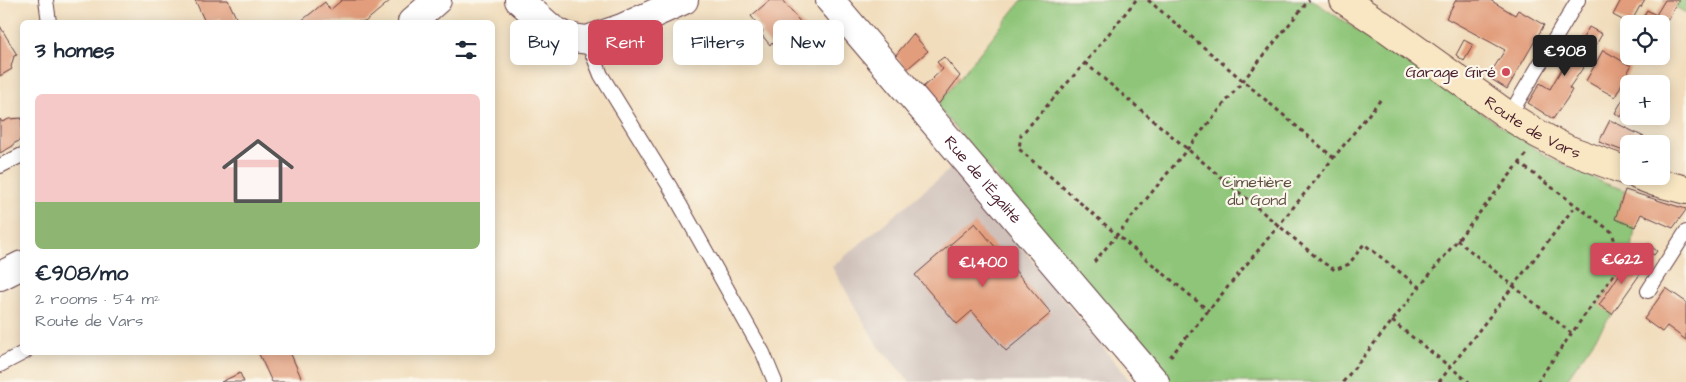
<!DOCTYPE html>
<meta charset="utf-8">
<style>
body{margin:0;font-family:"Architects Daughter",sans-serif;background:#f6f6f7;color:#1f2937;height:100vh;display:flex;flex-direction:column;font-size:19px;white-space:nowrap}
*{box-sizing:border-box;margin:0}
p{font-size:16px;color:#747a83}
.icon{flex:none;width:28px;height:28px;fill:none;stroke:currentColor;stroke-width:2;stroke-linecap:round;stroke-linejoin:round}
.map{position:relative;flex:1;overflow:hidden}
.side{position:absolute;left:20px;top:20px;width:475px;height:335px;display:flex;flex-direction:column;background:#fff;border-radius:8px;box-shadow:0 2px 12px #0003}
.side>*{flex:none}
.hud{position:absolute;left:510px;top:20px;width:475px;height:45px;display:flex;gap:10px}
.controls{position:absolute;left:1620px;top:15px;display:grid;gap:10px}
.controls a{display:grid;place-items:center;width:50px;height:50px;border-radius:8px;background:#fff;box-shadow:0 2px 12px #0003;font-size:25px}
.price{position:absolute;translate:-50% -42px;padding:0 11px;border-radius:5px;background:#d1495b;color:#fff;font-size:16px;line-height:32px;filter:drop-shadow(0 1px 2px #0008)}
.price::after{content:'';position:absolute;left:50%;top:30px;width:15px;height:11px;margin-left:-8px;background:inherit;clip-path:polygon(0 0,100% 0,50% 100%)}
.price.selected{background:#222;color:#fff}
ul{padding:0;list-style:none}
li{display:grid;align-content:center;gap:10px;height:265px;padding:0 15px}
li+li{border-top:1px solid #e0e1e3}
li span{display:grid;place-items:center;height:155px;border-radius:8px;color:#555}
li>.icon{margin-inline-start:auto}
span .icon{width:90px;height:90px;fill:#fffc;stroke-width:1}
li b{font-size:21px}
h2{display:flex;justify-content:space-between;align-items:center;height:60px;padding:0 15px;font-size:21px}
.pill{padding:0 18px;border-radius:8px;background:#fff;box-shadow:0 2px 12px #0003;font-size:18px;line-height:45px}
.pill.selected{background:#d1495b;color:#fff}
.map>svg:first-child{display:block}
.industrial{fill:#cfc1ba}
.green{fill:#8ec578;stroke:#6c7252}
.building{fill:#e29d7c}
.lines{fill:none;stroke-linecap:round;stroke-linejoin:round}
.service-casing{stroke:#633c41;stroke-width:16}
.minor-casing{stroke:#633c41;stroke-width:30}
.tertiary-casing{stroke:#633c41;stroke-width:30}
.secondary-casing{stroke:#633c41;stroke-width:30}
.path{stroke:#633c41;stroke-width:3;stroke-dasharray:4 4;stroke-linecap:butt}
.service{stroke:#fff;stroke-width:14}
.minor{stroke:#fff;stroke-width:28}
.tertiary{stroke:#fff;stroke-width:28}
.secondary{stroke:#f9e7c3;stroke-width:28}
.poi-dot{fill:#d1495b;stroke:#fbf7ec;stroke-width:2}
.labels{text-anchor:middle;dominant-baseline:central;stroke-width:4.5;stroke-linejoin:round;paint-order:stroke}
.poi-label{font-size:16px;fill:#4a1f2b;stroke:#fbf7ec;text-anchor:end}
.street-label{font-size:16px;fill:#4a1f2b;stroke:#fbf7ec}
.park-label{font-size:16px;fill:#5e5142;stroke:#fbf7ec}
</style>
<div class="map">
<svg width="1686" height="382" viewBox="0 0 1686 382">
<rect width="100%" height="100%" fill="#fbf7ec"/>
<filter id="ink" filterUnits="userSpaceOnUse"><feTurbulence type="fractalNoise" baseFrequency=".02" numOctaves="2"/><feDisplacementMap in="SourceGraphic" scale="10" xChannelSelector="R" yChannelSelector="G"/><feConvolveMatrix kernelMatrix="1 2 1 2 8 2 1 2 1" color-interpolation-filters="sRGB"/></filter>
<filter id="wash" filterUnits="userSpaceOnUse"><feTurbulence type="fractalNoise" baseFrequency=".0096" numOctaves="4" result="noise"/><feDisplacementMap in="SourceGraphic" scale="20" xChannelSelector="R" yChannelSelector="G"/><feGaussianBlur stdDeviation="1.12" result="paint"/><feColorMatrix in="noise" values="0 0 0 0 0 0 0 0 0 0 0 0 0 0 0 0 0 1.4 0 .05"/><feComposite in="paint" operator="in"/></filter>
<g filter="url(#wash)">
<rect width="100%" height="100%" fill="#f1ddbc"/>
<path class="industrial" d="M955,165L1131,382H910L876,343L832,267Z"/>
<path class="green" d="M1022,0H1312L1548,157L1604,183L1625,190L1616,219L1635,227L1631,257L1599,304L1612,314L1565,382H1168L937,106Z
M1663,0H1686V13Z"/>
<g id="blocks">
<path class="building" d="M195,0H228L238,22H221L220,19L212,22H205Z
M342,0H391L365,22H300L325,2L330,10Z
M770,0H782L811,35L785,57L772,42L770,45L761,34L763,31L751,16Z
M1456,0H1490L1515,15L1518,10L1544,25L1507,89L1488,77L1505,50L1446,18Z
M1621,0H1645L1641,7L1640,6L1630,24L1613,15Z
M1665,0H1679L1667,21L1660,17L1656,24H1639L1647,10L1656,15Z
M0,26L17,55L14,56L11,67L12,69L0,76Z
M1589,27L1602,34L1585,65L1569,88L1572,90L1567,99L1553,119L1528,103L1540,83L1550,89L1579,39L1582,40Z
M913,34L928,51L907,69L895,56Z
M1464,40L1473,45L1464,61L1456,55Z
M1603,50L1631,66L1615,97L1586,81Z
M944,57L960,76L937,106L922,88L943,69L937,62Z
M1629,89V104L1621,117L1615,113Z
M22,118V137L19,141L13,144V146L0,153V119L2,122L9,119Z
M1610,120L1658,144H1629V153L1599,142Z
M1625,190L1686,209V210L1673,228L1641,214L1635,227L1615,219Z
M975,223L1051,313L1006,351L972,311L957,324L915,275Z
M1652,247L1657,251L1654,255L1648,252Z
M1631,257L1645,267L1612,314L1599,305Z
M1666,288L1686,302V340L1667,326L1662,332L1644,319Z
M258,352H290L303,382H272Z
M240,373L244,382H221Z"/>
</g>
</g>
<g filter="url(#ink)">
<use href="#blocks" fill-opacity="0" stroke="#633c41" stroke-width="1"/>
<g class="lines">
<defs>
<path id="service" d="M46,0L49,22
M587,40L601,75L670,187L763,353L775,382
M1509,116L1578,0
M0,166L22,155
M1648,291L1686,232
M0,365L25,352"/>
<path id="minor" d="M519,0L552,29L567,37L587,40L622,28L684,0
M412,22L437,0
M0,276L22,265"/>
<g id="tertiary">
<path id="s1" d="M830,0L1155,382"/>
</g>
<g id="secondary">
<path id="s2" d="M1344,0L1389,30L1509,116L1538,134L1567,149L1629,172"/>
<path d="M1639,176L1655,182L1686,190"/>
</g>
</defs>
<use href="#service" class="service-casing"/>
<use href="#minor" class="minor-casing"/>
<use href="#tertiary" class="tertiary-casing"/>
<use href="#secondary" class="secondary-casing"/>
<path class="path" d="M1136,0L1085,63L1021,135L1019,149L1117,235L1309,0
M1148,0L1334,158
M1085,63L1322,262L1335,270L1349,264L1364,244L1419,287
M1519,163L1612,232L1618,253L1614,274L1537,382
M1457,240L1571,333
M1094,262L1117,235L1209,311
M1392,321L1469,382
M1170,357L1279,225L1382,98
M1343,382L1526,155
M1439,382L1576,205"/>
<use href="#service" class="service"/>
<use href="#minor" class="minor"/>
<use href="#tertiary" class="tertiary"/>
<use href="#secondary" class="secondary"/>
</g>
</g>
<circle class="poi-dot" cx="1506" cy="72" r="5"/>
<g class="labels">
<g class="poi-label">
<text x="1496" y="72">Garage Giré</text>
</g>
<g class="street-label">
<text stroke="none"><textPath href="#s2" startOffset="228">Route de Vars</textPath></text>
<text stroke="none"><textPath href="#s1" startOffset="236">Rue de l'Égalité</textPath></text>
</g>
<g class="park-label">
<text x="1257" y="182">Cimetière<tspan x="1257" dy="18">du Gond</tspan></text>
</g>
</g>
</svg>
<div class="controls">
<a><svg class="icon" aria-label="locate" viewBox="0 0 24 24"><circle cx="12" cy="12" r="6"/><path d="M12 2v4M12 18v4M2 12h4M18 12h4"/></svg></a>
<a>+</a>
<a>−</a>
</div>
<b class="price selected" style="left:1565px;top:77px">€908</b>
<b class="price" style="left:1622px;top:285px">€622</b>
<b class="price" style="left:983px;top:288px">€1,400</b>
<div class="hud">
<a class="pill">Buy</a>
<a class="pill selected">Rent</a>
<a class="pill">Filters</a>
<a class="pill">New</a>
</div>
<section class="side">
<h2>3 homes<svg class="icon" aria-label="filters" viewBox="0 0 24 24"><path d="M4 7h16M4 17h16"/><circle cx="9" cy="7" r="2"/><circle cx="15" cy="17" r="2"/></svg></h2>
<ul>
<li><span style="background:linear-gradient(#f6c9c9 70%,#8fb573 0)"><svg class="icon" aria-label="home" viewBox="0 0 24 24"><path d="M3 11l9-7 9 7M6 9v11h12V9"/></svg></span><div><b>€908/mo</b><p>2 rooms · 54 m²</p><p>Route de Vars</p></div></li>
</ul>
</section>
</div>
